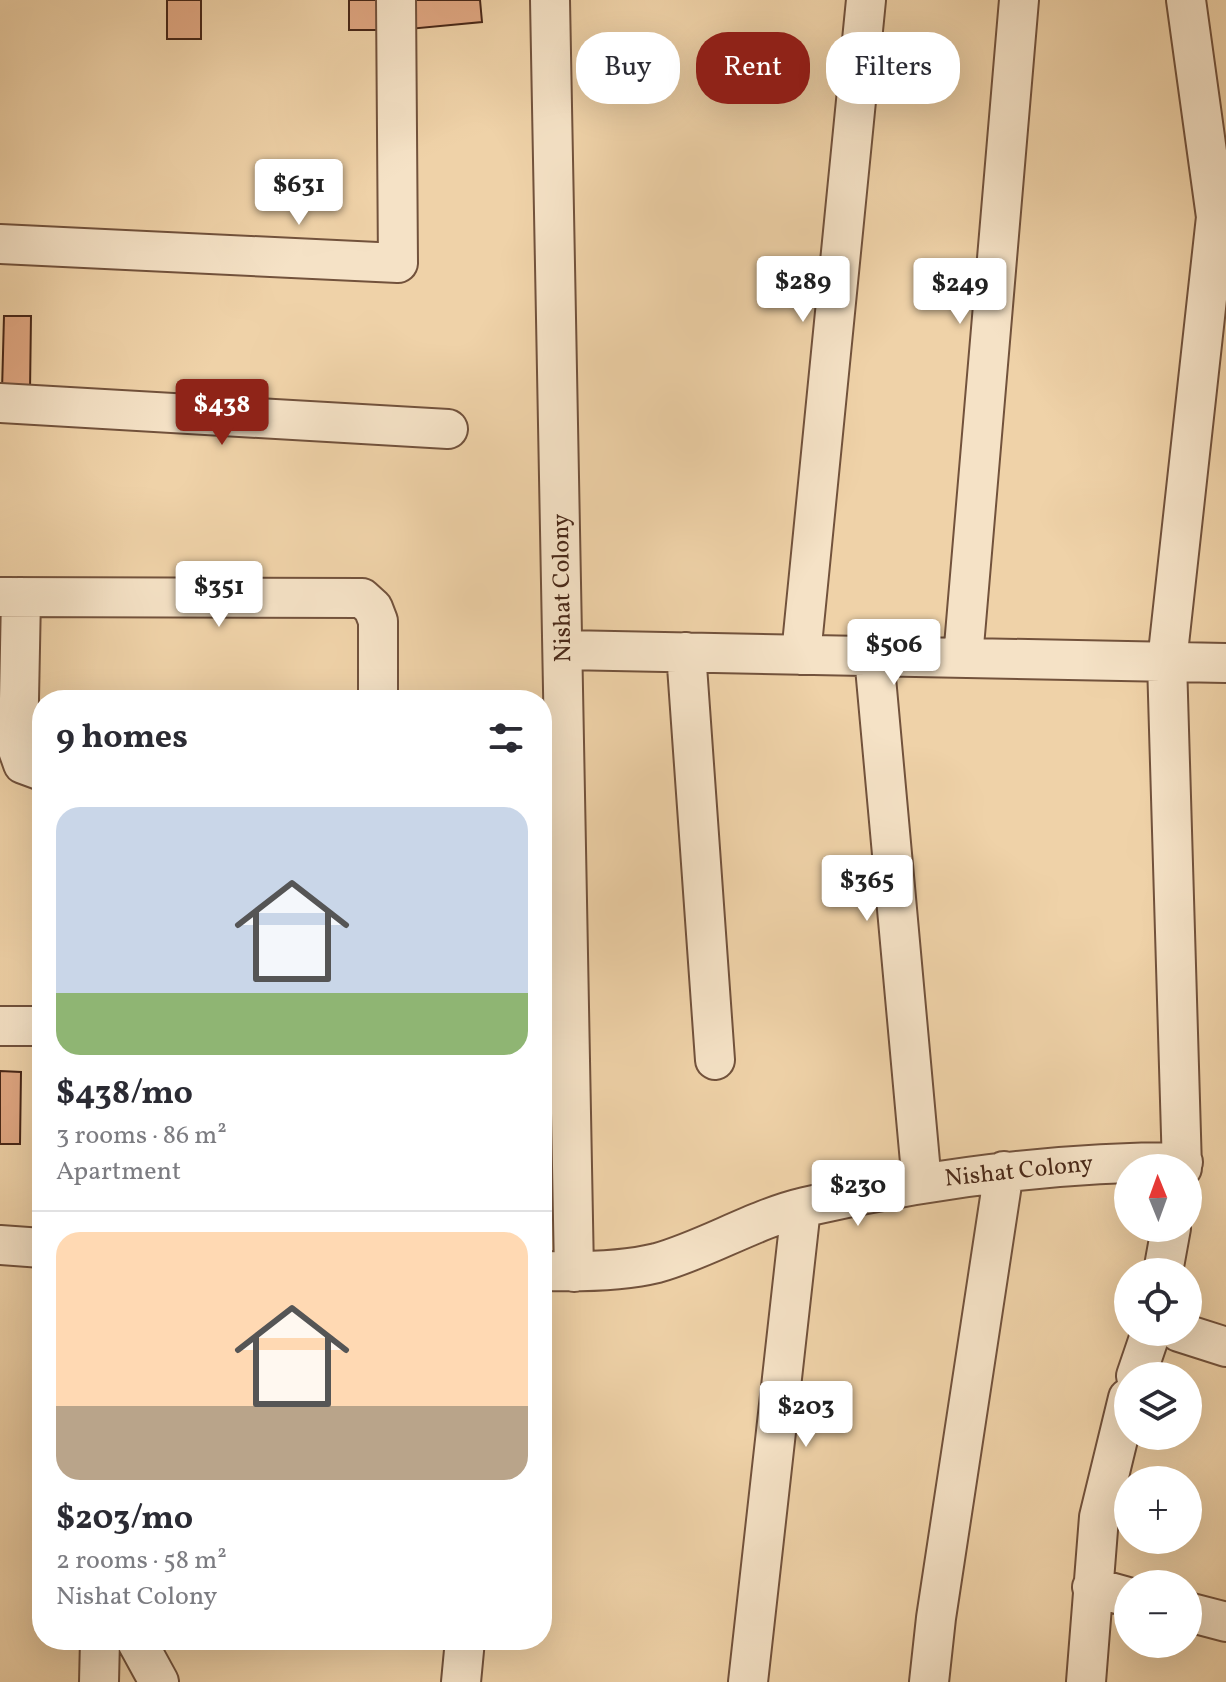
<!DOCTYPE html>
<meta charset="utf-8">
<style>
body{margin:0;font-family:Vollkorn,serif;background:#f7f7f7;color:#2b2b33;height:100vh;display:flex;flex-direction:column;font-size:30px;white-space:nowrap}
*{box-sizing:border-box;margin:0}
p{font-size:26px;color:#7c7c81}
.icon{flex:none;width:44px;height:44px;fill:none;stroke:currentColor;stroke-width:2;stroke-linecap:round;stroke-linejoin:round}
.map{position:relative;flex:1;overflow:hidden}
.side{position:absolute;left:32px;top:690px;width:520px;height:960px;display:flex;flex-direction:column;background:#fff;border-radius:32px;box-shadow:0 8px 32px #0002}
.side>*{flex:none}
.top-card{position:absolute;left:576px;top:32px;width:530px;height:72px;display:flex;gap:16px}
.needle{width:52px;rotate:359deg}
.fabs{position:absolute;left:1114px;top:1154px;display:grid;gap:16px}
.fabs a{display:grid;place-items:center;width:88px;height:88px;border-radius:50%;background:#fff;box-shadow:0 8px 32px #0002;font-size:40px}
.price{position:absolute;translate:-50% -68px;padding:0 18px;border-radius:8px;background:#fff;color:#222;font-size:26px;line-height:52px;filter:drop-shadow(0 2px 4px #0008)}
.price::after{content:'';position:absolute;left:50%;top:48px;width:24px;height:18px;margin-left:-12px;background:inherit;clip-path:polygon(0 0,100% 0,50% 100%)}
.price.on{background:#8f2418;color:#fff}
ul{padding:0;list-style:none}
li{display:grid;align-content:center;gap:16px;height:424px;padding:0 24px}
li+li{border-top:2px solid #e1e1e2}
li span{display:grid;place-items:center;height:248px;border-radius:24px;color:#555}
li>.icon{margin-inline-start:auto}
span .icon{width:144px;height:144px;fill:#fffc;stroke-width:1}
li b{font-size:34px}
h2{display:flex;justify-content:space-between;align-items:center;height:96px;padding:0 24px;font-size:34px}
.tag{padding:0 28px;border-radius:32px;background:#fff;box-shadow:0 8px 32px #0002;font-size:28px;line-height:72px}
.tag.on{background:#8f2418;color:#fff}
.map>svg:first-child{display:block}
.building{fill:#e0a782;stroke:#492818;stroke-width:2}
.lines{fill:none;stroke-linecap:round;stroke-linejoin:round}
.minor-casing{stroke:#72523c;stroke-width:42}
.minor{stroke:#f5e2c6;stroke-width:38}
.labels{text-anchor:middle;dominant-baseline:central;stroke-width:6;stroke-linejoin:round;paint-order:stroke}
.street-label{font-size:24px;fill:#492818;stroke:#f5e2c6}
</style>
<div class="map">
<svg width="1226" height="1682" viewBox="0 0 1226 1682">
<rect width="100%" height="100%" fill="#efd2a8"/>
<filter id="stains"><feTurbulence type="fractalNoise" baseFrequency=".0025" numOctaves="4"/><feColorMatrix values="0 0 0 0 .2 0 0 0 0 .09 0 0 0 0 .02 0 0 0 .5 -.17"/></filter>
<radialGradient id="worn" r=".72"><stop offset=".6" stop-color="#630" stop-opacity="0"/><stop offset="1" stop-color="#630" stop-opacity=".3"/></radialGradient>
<path class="building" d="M167,0H201V39H167Z
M349,0H383V30H349Z
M407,0H480L482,22L409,29Z
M4,316H31L30,391H2Z
M0,1071L21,1072L20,1144H0Z"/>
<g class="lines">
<defs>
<path id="minor" d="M550,0L574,1272
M0,244L398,263L396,0
M0,403L448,429
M0,597L362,598L373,608L378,621V700
M21,597L18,750L23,764L42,771
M564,650L1226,663
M686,652L715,1060
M801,655L866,0
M874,656L922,1184
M963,658L1019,0
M0,1026H42
M1182,1168L1167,662L1216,217L1186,0
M0,1245L42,1248
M542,1271C576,1272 624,1271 657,1263C707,1249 754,1219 805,1207C930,1178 1055,1162 1183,1162
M1163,1272L1171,1228
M1179,1332L1226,1347
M1136,1376L1151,1332
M1092,1587L1128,1597
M1188,1612L1226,1622
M136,1640L159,1682
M99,1682L100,1640
M461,1682L465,1640
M748,1682L801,1208
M929,1682L936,1618L1004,1171
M1086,1682L1099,1517L1128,1398"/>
</defs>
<use href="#minor" class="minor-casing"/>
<use href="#minor" class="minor"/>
</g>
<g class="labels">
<g class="street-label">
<text transform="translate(563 588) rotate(-91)">Nishat Colony</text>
<text transform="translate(1019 1172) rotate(-6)">Nishat Colony</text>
</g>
</g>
<rect width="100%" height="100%" filter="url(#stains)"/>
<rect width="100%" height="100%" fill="url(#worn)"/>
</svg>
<div class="fabs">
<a><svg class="needle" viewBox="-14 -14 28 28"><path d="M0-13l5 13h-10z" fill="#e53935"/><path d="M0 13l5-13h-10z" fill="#7c7c81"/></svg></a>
<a><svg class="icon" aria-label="locate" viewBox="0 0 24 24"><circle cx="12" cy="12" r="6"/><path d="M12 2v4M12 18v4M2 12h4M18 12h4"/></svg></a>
<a><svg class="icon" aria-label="layers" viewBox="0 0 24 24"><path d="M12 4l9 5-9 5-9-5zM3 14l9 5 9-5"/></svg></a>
<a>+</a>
<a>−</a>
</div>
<b class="price" style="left:299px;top:227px">$631</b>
<b class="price" style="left:803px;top:324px">$289</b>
<b class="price" style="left:960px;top:326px">$249</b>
<b class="price on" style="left:222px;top:447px">$438</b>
<b class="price" style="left:219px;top:629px">$351</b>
<b class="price" style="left:894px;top:687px">$506</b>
<b class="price" style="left:867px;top:923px">$365</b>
<b class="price" style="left:858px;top:1228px">$230</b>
<b class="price" style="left:806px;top:1449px">$203</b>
<div class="top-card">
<a class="tag">Buy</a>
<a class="tag on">Rent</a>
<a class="tag">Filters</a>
</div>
<section class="side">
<h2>9 homes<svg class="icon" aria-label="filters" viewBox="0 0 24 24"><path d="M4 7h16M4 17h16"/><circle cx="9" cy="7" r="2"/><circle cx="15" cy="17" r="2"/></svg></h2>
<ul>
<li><span style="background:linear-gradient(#c9d6e8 75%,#8fb573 0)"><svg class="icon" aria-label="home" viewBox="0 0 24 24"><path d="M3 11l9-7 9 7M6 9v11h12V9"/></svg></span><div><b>$438/mo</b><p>3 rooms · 86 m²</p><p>Apartment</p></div></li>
<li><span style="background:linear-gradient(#ffd9b3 70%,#b9a48a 0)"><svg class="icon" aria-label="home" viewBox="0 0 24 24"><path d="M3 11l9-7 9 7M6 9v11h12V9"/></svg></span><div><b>$203/mo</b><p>2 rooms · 58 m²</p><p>Nishat Colony</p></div></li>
</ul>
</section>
</div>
